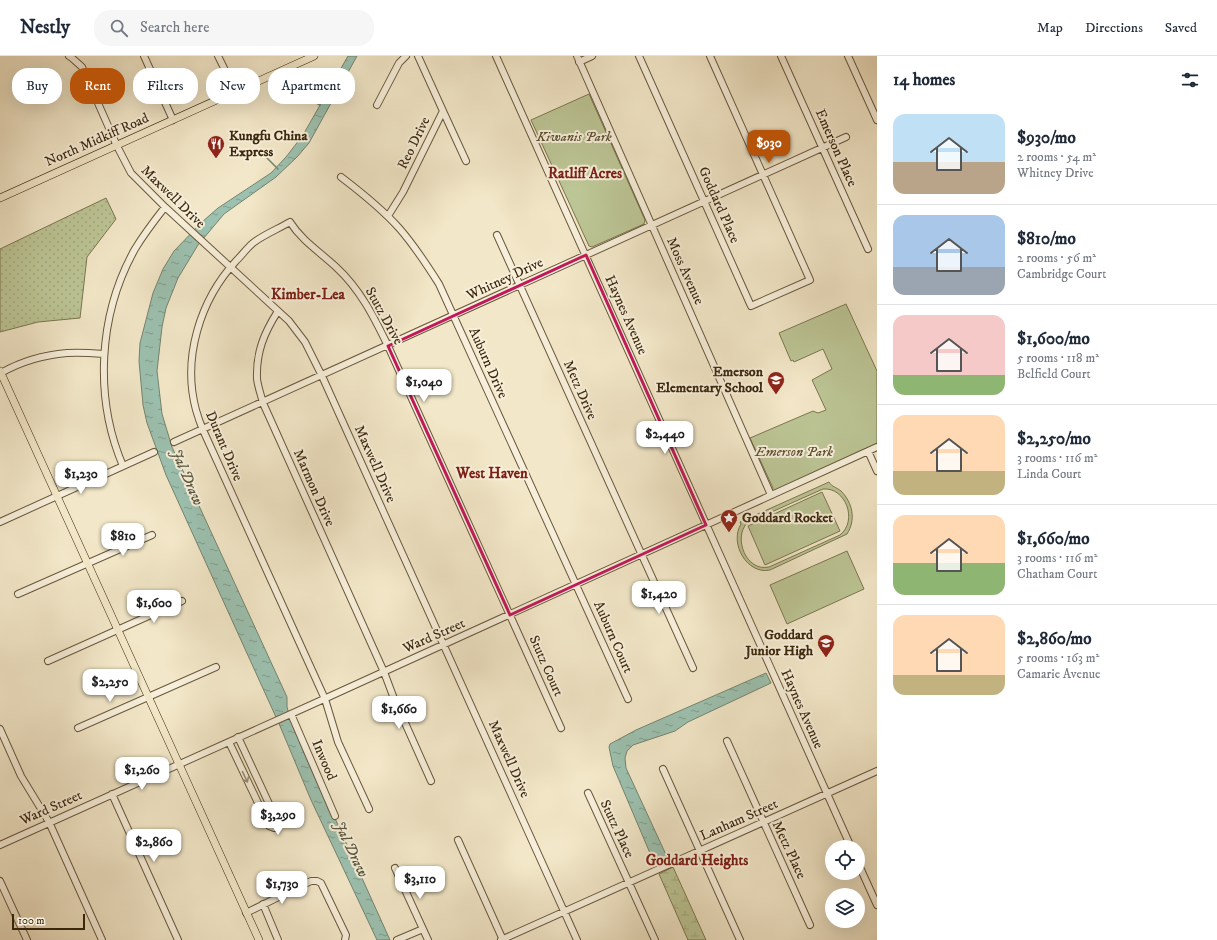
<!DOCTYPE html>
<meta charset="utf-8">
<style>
body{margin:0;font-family:"IM FELL DW Pica",serif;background:#f6f6f7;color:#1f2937;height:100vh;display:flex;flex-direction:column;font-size:15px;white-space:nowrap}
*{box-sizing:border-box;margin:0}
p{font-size:13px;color:#747a83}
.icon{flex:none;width:22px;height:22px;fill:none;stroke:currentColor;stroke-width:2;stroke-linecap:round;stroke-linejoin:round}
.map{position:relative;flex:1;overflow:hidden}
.panel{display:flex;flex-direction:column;background:#fff;width:340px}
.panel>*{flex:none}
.banner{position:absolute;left:12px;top:12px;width:380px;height:36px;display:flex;gap:8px}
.fabs{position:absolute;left:825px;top:784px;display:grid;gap:8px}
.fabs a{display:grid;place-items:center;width:40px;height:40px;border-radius:50%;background:#fff;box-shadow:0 4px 16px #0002;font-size:20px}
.scale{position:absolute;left:12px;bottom:10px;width:73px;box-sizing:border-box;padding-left:4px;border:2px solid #3b280c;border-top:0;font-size:11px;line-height:14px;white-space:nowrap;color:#3b280c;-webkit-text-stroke:3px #f7efdb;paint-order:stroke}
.price{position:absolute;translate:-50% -34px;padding:0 9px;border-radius:8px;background:#fff;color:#222;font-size:13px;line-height:26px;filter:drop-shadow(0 1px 2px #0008)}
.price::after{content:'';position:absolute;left:50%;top:24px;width:12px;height:9px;margin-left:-6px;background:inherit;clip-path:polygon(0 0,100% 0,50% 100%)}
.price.on{background:#b45309;color:#fff}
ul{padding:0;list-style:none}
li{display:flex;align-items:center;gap:12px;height:100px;padding:0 16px}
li+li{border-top:1px solid #e0e1e3}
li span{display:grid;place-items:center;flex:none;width:112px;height:80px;border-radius:12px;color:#555}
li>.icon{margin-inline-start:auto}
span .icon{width:48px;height:48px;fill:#fffc;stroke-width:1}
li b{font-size:17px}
h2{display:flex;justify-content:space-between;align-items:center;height:48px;padding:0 16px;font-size:17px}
.chip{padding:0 14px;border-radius:16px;background:#fff;box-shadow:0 4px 16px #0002;font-size:14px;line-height:36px}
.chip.on{background:#b45309;color:#fff}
header{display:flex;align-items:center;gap:24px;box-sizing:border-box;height:56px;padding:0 20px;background:#fff;border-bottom:1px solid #e0e1e3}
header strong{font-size:19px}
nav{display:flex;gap:22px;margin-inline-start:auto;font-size:14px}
.search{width:280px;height:36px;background:#f6f6f7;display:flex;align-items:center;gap:10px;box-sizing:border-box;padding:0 14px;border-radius:16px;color:#747a83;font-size:15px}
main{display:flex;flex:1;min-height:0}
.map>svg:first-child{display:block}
.grass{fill:url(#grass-dots);stroke:#7c7650}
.wetland{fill:url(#wetland-marsh);stroke:#7c7650}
.park{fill:#bcc595;stroke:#7c7650;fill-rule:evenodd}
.water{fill:url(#water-ripples);stroke:#75846e}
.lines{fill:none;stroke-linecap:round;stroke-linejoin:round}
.stream{stroke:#75846e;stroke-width:1.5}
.minor-casing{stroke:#69583b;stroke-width:8}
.major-casing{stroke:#3b280c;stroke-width:8}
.minor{stroke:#f7efdb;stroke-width:6}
.major{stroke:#f2e7c8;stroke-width:7}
.oneway{stroke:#998c74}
.marked{fill:none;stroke:#c2185b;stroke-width:3;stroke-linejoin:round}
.labels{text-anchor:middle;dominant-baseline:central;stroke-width:4;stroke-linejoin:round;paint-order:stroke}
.poi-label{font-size:14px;font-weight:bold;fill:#3b280c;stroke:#f7efdb;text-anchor:start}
.park-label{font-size:14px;font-style:italic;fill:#5b4f2e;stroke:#f7efdb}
.street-label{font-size:14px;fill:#3b280c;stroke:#f7efdb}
.neighbourhood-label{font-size:15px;font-weight:bold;fill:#7a1f14;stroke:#f7efdb}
.water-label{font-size:15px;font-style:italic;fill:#58563d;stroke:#f7efdb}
</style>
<header>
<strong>Nestly</strong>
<div class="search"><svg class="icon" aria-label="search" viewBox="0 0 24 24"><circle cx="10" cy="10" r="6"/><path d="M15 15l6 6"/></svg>Search here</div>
<nav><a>Map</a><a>Directions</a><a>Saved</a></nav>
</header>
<main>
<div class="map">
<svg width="877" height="884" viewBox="0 0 877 884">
<defs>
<pattern id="grass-dots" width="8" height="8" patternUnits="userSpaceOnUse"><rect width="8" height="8" fill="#bcc595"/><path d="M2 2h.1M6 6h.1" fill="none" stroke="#a2a97f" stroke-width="1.8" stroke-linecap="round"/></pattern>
<pattern id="wetland-marsh" width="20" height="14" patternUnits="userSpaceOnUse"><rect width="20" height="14" fill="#bcc595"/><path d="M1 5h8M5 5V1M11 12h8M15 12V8" fill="none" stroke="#a2a97f"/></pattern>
<pattern id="water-ripples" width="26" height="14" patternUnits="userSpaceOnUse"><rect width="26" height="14" fill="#9cc1b0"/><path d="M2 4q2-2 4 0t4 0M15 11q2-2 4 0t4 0" fill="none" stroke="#809d8e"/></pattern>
</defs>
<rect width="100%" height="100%" fill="#f2e7c8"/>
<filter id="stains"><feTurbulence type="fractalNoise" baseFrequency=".005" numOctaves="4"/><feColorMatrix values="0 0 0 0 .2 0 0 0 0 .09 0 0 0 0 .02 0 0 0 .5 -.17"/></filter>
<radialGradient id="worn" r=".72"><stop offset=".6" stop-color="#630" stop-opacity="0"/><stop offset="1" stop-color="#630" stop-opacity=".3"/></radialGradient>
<path class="grass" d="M106,142L116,163L87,201L80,262L38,266L0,276V193Z"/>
<path class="wetland" d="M673,811L706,884H688L659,818Z"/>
<path class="park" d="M589,38L645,164L644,168L592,191L589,190L531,64Z
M846,248L877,315V391L771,439L773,432L750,382L813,355L818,357L826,354L812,324L832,313L823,293L794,306L793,304L791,305L779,277Z
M829,426C832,431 836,431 841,435C853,447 856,464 847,478L770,514C747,519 729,487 741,468L740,466ZM823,433C846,431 858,465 840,479L769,511C746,516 733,482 747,467Z
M822,436L840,475L765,509L748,470Z
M847,495L864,533L787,568L770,529Z"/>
<path class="water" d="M348,0H357L309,87L297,101L276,121L224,158L198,189L178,222L166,252L162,271L157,315L162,358L172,391L287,641V651L291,665L390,884H377L311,744L280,670L166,419L147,367L143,349L139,305L140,287L153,237L163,213L174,195L202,166L218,152L271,117L286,101L303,79Z
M766,617L771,627L688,666L675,675L633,689L627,695L625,702L626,712L668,803L655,809L613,710L609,691L610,688L636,674Z"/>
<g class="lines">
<path class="stream" d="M339,29L346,34
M313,45L320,49
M264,96L266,101L278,113"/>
<defs>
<path id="minor" d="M69,0L72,2L82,11L117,90L131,117L165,151L289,265L305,286L322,320L577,884
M144,0L173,64
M218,0L224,12
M496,0L851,791
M577,0L771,439
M639,0L751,250L810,224L710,0
M781,0L868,193
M848,0L877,64
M579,6L592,0
M377,49L399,7L406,0
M443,55L466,105
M341,121C362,137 382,153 399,172C414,189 427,209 439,228L628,643
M388,160L403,136L443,55L418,0
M497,179L693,612
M278,255C264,277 256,296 257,323C258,331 261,339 263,347L384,616L393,640L431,725
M1,317C20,306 44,299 67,297C79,296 92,297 104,298
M174,386L846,81
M868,395L877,415
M123,410C94,342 98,259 135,193C144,178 154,165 165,151
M0,466L154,396
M18,538L152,479
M48,605L182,545
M291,658L335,760
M78,672L216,611
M0,673L21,720L49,766L102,884
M727,685L810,869
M229,686L269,770L274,772L277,768V765L238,681
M663,713L740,884
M588,737L655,884
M112,738L178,884
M369,753L338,686L325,643L203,374C200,367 198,361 196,354C182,302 200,244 236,205C242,199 247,192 253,187C263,179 278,173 290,166C302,185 320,196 336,211C360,233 374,261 388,290L561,672
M458,784L503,884
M0,789L313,648L877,391
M858,807L877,849
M395,812L428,884
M0,825L27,884
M263,848L278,884
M246,857L311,825H317L321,827L346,879L345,884
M397,884L423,873
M501,884L877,715"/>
<path id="major" d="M0,142L314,0
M0,315L259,884"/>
</defs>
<use href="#minor" class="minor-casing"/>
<use href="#major" class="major-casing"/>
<use href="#minor" class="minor"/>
<use href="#major" class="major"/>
</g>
<defs><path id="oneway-shaft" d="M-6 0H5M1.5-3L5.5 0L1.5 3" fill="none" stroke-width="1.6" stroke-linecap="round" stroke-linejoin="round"/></defs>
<use class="oneway" href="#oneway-shaft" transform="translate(245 721) rotate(65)"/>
<path class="marked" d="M586,199L706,469L510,559L388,290Z"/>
<defs>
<symbol id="restaurant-pin" viewBox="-11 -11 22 30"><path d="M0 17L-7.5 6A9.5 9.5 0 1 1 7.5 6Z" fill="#8f2418" stroke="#f7efdb"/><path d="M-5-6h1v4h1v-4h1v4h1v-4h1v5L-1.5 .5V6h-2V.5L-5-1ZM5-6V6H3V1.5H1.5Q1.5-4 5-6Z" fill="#fff"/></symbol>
<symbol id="school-pin" viewBox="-11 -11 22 30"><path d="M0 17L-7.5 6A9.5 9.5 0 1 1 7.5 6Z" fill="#8f2418" stroke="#f7efdb"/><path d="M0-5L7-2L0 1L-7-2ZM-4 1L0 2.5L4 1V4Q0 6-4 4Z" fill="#fff"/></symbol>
<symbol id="sight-pin" viewBox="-11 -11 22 30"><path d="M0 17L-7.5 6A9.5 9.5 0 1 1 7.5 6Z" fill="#8f2418" stroke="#f7efdb"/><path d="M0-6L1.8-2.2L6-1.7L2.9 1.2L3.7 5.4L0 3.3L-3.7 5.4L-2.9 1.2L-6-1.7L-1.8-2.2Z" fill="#fff"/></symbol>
</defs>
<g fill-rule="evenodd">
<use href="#restaurant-pin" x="206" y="78" width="20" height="27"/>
<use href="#school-pin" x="766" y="314" width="20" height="27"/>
<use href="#sight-pin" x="719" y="452" width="20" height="27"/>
<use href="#school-pin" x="816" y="577" width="20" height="27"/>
</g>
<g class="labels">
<g class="poi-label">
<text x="229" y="80">Kungfu China<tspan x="229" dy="16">Express</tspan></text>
<text x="763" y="316" text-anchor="end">Emerson<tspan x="763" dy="16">Elementary School</tspan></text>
<text x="742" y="462">Goddard Rocket</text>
<text x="813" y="579" text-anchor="end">Goddard<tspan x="813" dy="16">Junior High</tspan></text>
</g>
<g class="park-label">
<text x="574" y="81">Kiwanis Park</text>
<text x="794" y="396">Emerson Park</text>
</g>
<g class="street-label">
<text transform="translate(97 84) rotate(-24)">North Midkiff Road</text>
<text transform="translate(414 87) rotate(-64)">Reo Drive</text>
<text transform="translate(836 92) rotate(66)">Emerson Place</text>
<text transform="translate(173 141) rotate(44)">Maxwell Drive</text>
<text transform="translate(719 149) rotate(66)">Goddard Place</text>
<text transform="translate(685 215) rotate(66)">Moss Avenue</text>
<text transform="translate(505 223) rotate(-25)">Whitney Drive</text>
<text transform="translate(626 259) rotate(66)">Haynes Avenue</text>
<text transform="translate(384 260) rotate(61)">Stutz Drive</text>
<text transform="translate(488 307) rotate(66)">Auburn Drive</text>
<text transform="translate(580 334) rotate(66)">Metz Drive</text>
<text transform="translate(224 390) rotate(67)">Durant Drive</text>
<text transform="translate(375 408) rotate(66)">Maxwell Drive</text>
<text transform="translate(314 432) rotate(66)">Marmon Drive</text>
<text transform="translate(434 580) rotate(-24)">Ward Street</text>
<text transform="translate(613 581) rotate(66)">Auburn Court</text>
<text transform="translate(546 610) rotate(66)">Stutz Court</text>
<text transform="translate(802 653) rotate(66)">Haynes Avenue</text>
<text transform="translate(509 703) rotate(66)">Maxwell Drive</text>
<text transform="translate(324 704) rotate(67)">Inwood</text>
<text transform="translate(51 752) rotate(-24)">Ward Street</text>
<text transform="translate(739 764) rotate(-24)">Lanham Street</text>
<text transform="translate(617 773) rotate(65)">Stutz Place</text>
<text transform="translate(789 794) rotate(65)">Metz Place</text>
</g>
<g class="neighbourhood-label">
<text x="585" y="117">Ratliff Acres</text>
<text x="308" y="238">Kimber-Lea</text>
<text x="492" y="417">West Haven</text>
<text x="697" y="804">Goddard Heights</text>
</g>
<g class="water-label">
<text transform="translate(187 421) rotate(67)">Jal Draw</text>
<text transform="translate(351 793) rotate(65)">Jal Draw</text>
</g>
</g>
<rect width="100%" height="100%" filter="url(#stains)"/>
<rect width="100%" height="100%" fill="url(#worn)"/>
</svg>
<div class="fabs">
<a><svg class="icon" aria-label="locate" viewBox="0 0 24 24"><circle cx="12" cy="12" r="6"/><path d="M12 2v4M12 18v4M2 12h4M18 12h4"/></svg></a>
<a><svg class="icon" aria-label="layers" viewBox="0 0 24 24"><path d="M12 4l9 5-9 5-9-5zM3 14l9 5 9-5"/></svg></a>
</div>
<div class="scale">100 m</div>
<b class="price on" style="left:769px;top:108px">$930</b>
<b class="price" style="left:424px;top:347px">$1,040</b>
<b class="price" style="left:665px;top:399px">$2,440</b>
<b class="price" style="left:81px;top:439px">$1,230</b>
<b class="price" style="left:123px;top:501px">$810</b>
<b class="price" style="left:659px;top:559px">$1,420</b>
<b class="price" style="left:154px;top:568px">$1,600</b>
<b class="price" style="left:110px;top:647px">$2,250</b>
<b class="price" style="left:399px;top:674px">$1,660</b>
<b class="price" style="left:142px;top:735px">$1,260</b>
<b class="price" style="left:278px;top:780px">$3,290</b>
<b class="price" style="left:154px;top:807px">$2,860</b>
<b class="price" style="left:420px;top:844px">$3,110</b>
<b class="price" style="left:282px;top:849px">$1,730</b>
<div class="banner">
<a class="chip">Buy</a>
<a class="chip on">Rent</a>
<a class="chip">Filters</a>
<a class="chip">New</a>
<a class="chip">Apartment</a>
</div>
</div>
<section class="panel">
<h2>14 homes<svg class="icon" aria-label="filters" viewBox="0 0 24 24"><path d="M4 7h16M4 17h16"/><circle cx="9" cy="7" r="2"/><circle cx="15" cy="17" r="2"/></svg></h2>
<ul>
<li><span style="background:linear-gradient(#bfe0f5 60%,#b9a48a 0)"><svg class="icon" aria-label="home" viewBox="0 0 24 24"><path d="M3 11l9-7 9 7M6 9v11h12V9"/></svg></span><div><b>$930/mo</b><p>2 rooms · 54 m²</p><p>Whitney Drive</p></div></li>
<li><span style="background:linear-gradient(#a9c7e8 65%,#9aa5b1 0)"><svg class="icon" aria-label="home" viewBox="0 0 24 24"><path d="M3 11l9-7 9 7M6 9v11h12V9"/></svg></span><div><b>$810/mo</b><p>2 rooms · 56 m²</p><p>Cambridge Court</p></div></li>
<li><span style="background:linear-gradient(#f6c9c9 75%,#8fb573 0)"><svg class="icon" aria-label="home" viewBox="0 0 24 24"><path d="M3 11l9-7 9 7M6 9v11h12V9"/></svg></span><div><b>$1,600/mo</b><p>5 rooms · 118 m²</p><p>Belfield Court</p></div></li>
<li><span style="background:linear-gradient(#ffd9b3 70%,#c2b280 0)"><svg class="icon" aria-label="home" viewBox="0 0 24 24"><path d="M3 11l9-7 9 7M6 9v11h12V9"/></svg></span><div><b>$2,250/mo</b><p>3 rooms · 116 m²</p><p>Linda Court</p></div></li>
<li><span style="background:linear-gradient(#ffd9b3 60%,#8fb573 0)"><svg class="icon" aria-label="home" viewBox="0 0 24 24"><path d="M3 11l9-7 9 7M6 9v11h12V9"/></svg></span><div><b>$1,660/mo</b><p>3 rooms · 116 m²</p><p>Chatham Court</p></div></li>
<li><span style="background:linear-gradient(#ffd9b3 75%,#c2b280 0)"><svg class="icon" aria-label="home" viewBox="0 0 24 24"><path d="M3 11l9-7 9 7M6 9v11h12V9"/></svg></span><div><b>$2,860/mo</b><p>5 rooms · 163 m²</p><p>Camarie Avenue</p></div></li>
</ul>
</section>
</main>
